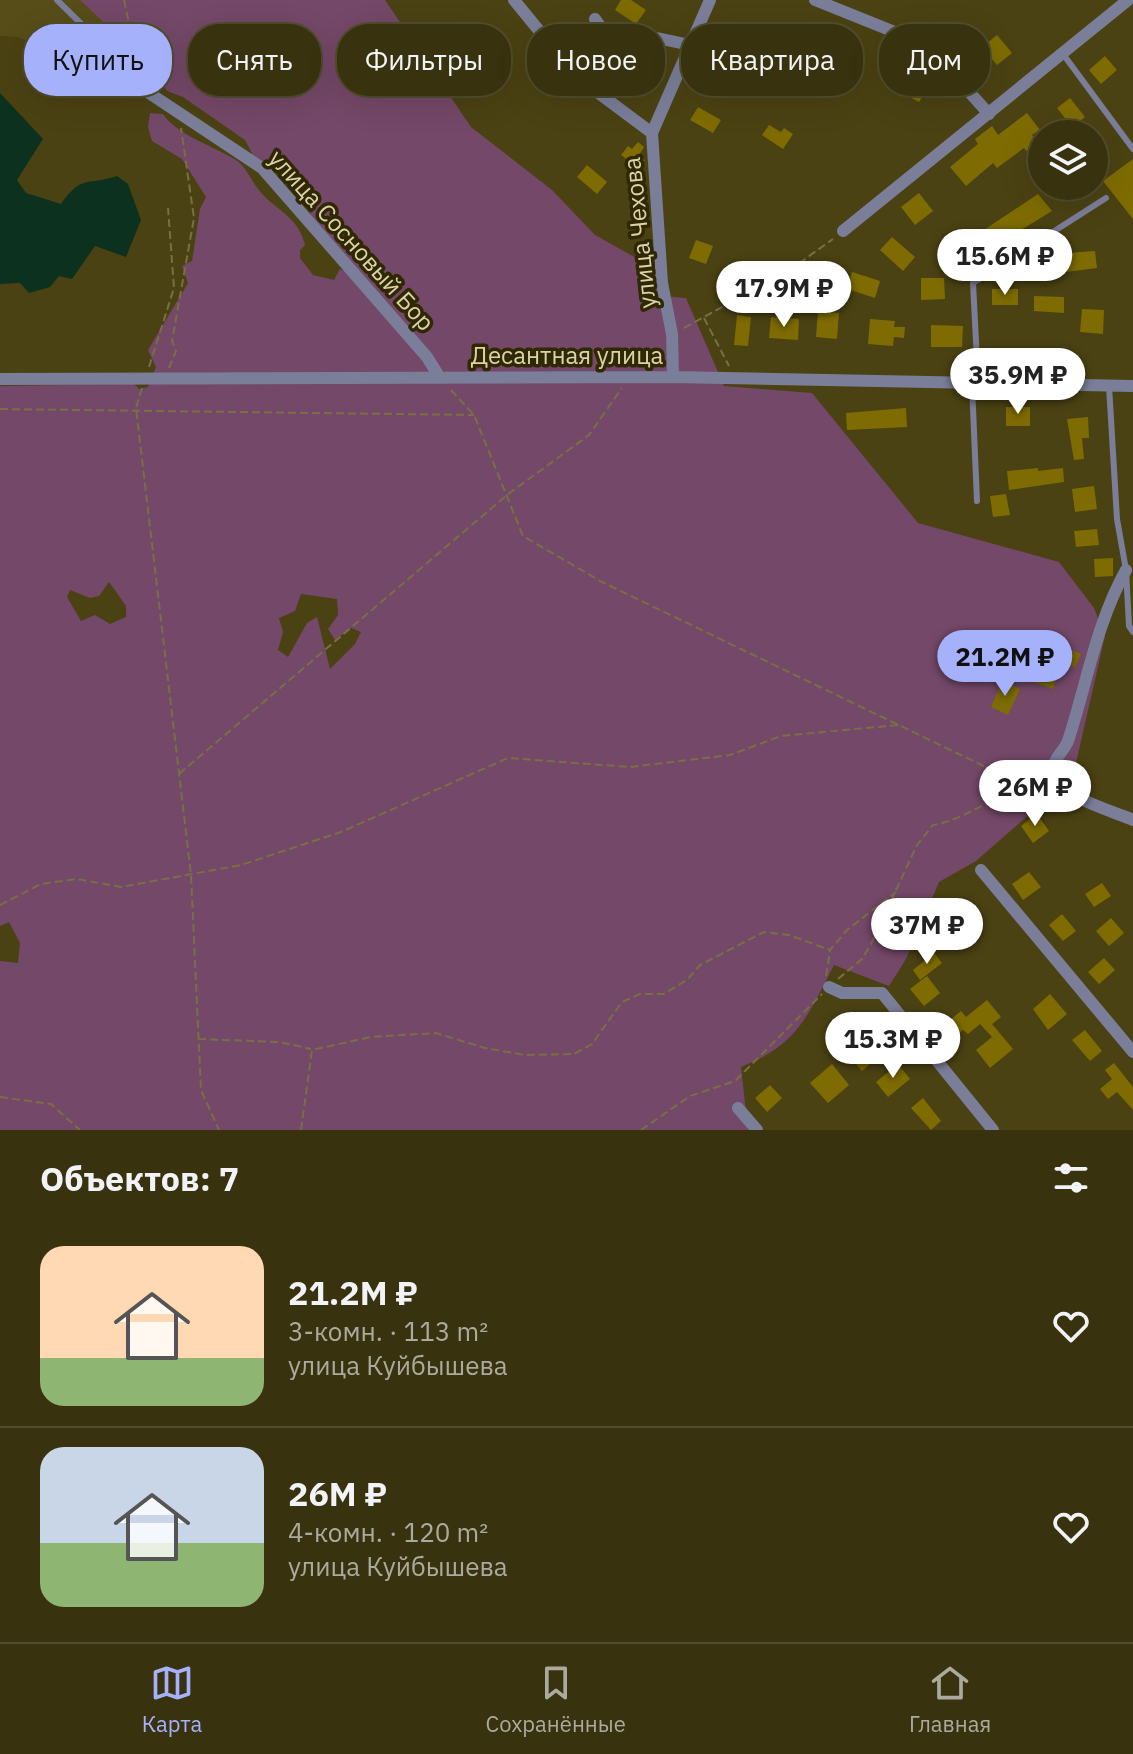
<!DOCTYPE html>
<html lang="ru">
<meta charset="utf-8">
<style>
body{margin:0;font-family:"IBM Plex Sans",sans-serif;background:#3f3a17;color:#f1f3f6;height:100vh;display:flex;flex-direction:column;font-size:30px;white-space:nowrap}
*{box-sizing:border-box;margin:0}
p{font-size:26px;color:#abaa9e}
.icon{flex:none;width:44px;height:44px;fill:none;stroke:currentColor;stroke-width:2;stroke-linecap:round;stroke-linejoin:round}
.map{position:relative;height:1130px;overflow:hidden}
.side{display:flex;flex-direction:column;background:#38320e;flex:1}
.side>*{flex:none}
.banner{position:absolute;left:24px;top:24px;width:1086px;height:72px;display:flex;gap:16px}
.tools{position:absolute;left:1028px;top:120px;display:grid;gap:16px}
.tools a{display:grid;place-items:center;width:80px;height:80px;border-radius:50%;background:#38320e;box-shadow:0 8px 32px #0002,0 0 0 2px #524d2e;font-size:40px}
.price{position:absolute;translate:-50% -68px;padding:0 18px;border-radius:28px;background:#fff;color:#222;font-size:26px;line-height:52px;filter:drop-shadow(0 2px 4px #0008)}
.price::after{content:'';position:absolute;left:50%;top:48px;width:24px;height:18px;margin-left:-12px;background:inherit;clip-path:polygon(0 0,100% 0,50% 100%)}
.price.on{background:#a6b1fc;color:#111}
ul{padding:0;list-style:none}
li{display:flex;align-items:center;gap:24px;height:200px;padding:0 40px}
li+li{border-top:2px solid #524d2e}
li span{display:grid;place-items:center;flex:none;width:224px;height:160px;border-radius:24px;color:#555}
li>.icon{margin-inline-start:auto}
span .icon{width:96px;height:96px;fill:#fffc;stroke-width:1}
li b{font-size:34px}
h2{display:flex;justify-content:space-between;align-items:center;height:96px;padding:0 40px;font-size:34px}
.pill{padding:0 28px;border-radius:32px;background:#38320e;box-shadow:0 8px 32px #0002,0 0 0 2px #524d2e;font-size:28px;line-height:72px}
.pill.on{background:#a6b1fc;color:#111}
.tab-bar{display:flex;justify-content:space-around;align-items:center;height:112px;border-top:2px solid #524d2e;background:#38320e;font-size:22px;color:#abaa9e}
.tab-bar a{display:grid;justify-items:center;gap:4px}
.tab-bar .on{color:#a6b1fc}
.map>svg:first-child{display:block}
.built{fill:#574d18}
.green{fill:#744868;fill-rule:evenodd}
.water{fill:#0c311e}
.building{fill:#7e6c02}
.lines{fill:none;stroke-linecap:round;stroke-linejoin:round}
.path{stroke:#787042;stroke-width:2;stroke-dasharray:8 4;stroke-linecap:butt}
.service{stroke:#7a7e99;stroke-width:6}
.minor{stroke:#7a7e99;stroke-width:12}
.labels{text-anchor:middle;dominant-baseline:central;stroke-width:7;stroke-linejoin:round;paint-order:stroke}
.street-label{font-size:24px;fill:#dad2a9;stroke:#302802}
</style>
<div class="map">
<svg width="1133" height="1130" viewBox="0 0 1133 1130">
<rect width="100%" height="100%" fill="#4b4213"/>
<path class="built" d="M0,0H103L105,33L117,46L95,69L18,37L0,36Z"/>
<path class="green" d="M80,0H385L471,127L552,190L595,235L638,259L662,296L686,298L724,386L812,393L918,523L1059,562L1094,608L1105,636L1073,776L976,861L939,882L906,959L889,986L834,965C808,1015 798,1045 741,1067L748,1130H0V961L18,963L20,943L9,922L0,926V386L134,384L139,389L148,387L156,367L148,350L188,283L182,266L192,261L200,209L206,197L182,159L152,141L148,127L150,113L163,114C178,136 214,146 236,160C246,167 251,180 258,189C274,210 298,215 305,245L300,250V258L313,275L334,280L340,269L345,271L312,227L310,208L276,172L254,157L245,140L183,97L167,91L147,63ZM109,582L126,606V617L110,624L95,615L81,621L67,597L70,590L90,598L99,596ZM301,594L337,599L338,615L328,629L335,640L351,628L361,632L355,644L330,669L317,617L307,623L288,657L278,650L283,632L279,618L295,611Z"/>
<path class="water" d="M0,93L43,139L17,180L26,193L61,204C82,174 87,186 117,176L128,184L141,220L126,257L95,246L72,279L59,276L50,287L29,293L20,283L0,284Z"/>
<path class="building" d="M621,0H631L646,10L636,24L615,10Z
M997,35L1012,53L997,65L982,47Z
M589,39L605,49L590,74L576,61Z
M1105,56L1117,70L1101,84L1089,70Z
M732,57L761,68L756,82L727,70Z
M657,62L658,84H639L638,63Z
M804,66L830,77L824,89L799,78Z
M896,77L909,83L912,77L928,86L919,102L891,87Z
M1070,98L1085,117L1072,127L1057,108Z
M698,107L721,120L713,133L690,120Z
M1027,113L1040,130L1032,135L1042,147V170L1024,148L997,168L993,163L966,186L950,167L978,144L975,139L992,126L998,135Z
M769,125L781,132L784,128L793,134L783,149L762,135Z
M638,142L644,147L639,155L645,160L638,168L621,155L628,146L632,149Z
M1133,159V219L1103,181Z
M587,165L607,182L597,194L577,177Z
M919,193L933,211L915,225L901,207Z
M1038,194L1052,211L995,246L984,230Z
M892,237L915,257L903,271L880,250Z
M696,240L713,246L706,264L689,258Z
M1095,251L1097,268L1050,274L1048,265L1039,266V255Z
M852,272L880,281L875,298L847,289Z
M921,278H944L945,299L921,300Z
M992,289H1018V305H992Z
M1034,296L1064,297V313L1034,311Z
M1082,309L1104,310L1103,334L1080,332Z
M818,311L839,313L837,339L816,337Z
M737,315L751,317L748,346L734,345Z
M771,317L799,319L798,340L769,338Z
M870,319L895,321L894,327H905L904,338L894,337L893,346L868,344Z
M931,325L963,326L962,347H931Z
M1006,407H1030V426H1006Z
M906,408L907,427L847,430L846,413Z
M1088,417L1089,438H1082L1084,459L1074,460L1067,419Z
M1038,468V471L1063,468L1064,482L1009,490L1007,471Z
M1094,486L1097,509L1075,512L1072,489Z
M1006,494L1010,515L993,517L990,496Z
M1097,529L1099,545L1076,547L1074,531Z
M1113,558V576L1095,577L1094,559Z
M1055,643L1081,654L1075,667L1062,662L1053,689L1033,682L1038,666L1044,668Z
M1002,681L1020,689L1008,715L991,707Z
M1037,814L1049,831L1033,843L1021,826Z
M1029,872L1041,887L1023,900L1012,884Z
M1102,883L1111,896L1094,907L1085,894Z
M1062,914L1076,931L1063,941L1049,925Z
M1111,918L1124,933L1109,946L1096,931Z
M934,953L942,963L920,980L913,970Z
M1104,958L1115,970L1099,984L1088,972Z
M927,976L940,993L924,1006L910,989Z
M1050,994L1067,1014L1048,1030L1033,1009Z
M987,1000L1001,1017L992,1024L1013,1049L990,1068L976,1050L992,1037L980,1024L968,1034L963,1030L953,1038L943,1026L961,1011L966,1017Z
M1085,1030L1102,1051L1090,1061L1072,1040Z
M867,1032L884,1052L862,1071L845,1051Z
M1114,1063L1133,1087V1110L1117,1092L1108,1099L1100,1089L1112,1079L1105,1070Z
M832,1064L849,1085L828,1103L810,1083Z
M898,1064L910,1079L888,1097L876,1082Z
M770,1085L782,1098L767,1112L755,1098Z
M923,1098L941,1121L931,1130L911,1108Z"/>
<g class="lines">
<path class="path" d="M124,0L138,65
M704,318L729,366
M684,328L791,269L833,239
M149,367L174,288L168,208
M169,368L176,351L172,341L194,218L181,128
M142,388L136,408L191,875L201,1090L219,1130
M451,390L474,415L523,536L602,582L1019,783
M0,409L474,415
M179,774L507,495L589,435L622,388
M0,905L41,884L77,879L121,887L241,865L341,832L508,758L630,767L730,755L781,736L898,725
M826,976L830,951
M838,979L862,959L871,944L917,845L933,825C973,818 1004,787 1044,776
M198,1039L280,1042L311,1049
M0,1097L51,1104L80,1130
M301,1130L312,1050L371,1037L436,1033L485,1048L525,1055L574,1054L592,1044L622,1002L640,994H664L688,979L700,965L764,932L789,935L830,950L847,930L896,892
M641,1130L690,1096L735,1081L822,994"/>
<path class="service" d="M57,0L110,52
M1063,54L1133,149
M1039,357L1040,385
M978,381L973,283L1106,198
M972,385L977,501
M1109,386L1117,519L1126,570L1129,626L1133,632"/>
<path class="minor" d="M514,0L577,77L652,133L662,283L672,334L673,377
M815,0L927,45L989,114
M595,19L611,42L632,39L638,34L690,45
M110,52L143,89L262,168L427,357L440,378
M652,133L710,0
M843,231L1128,0
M0,379L673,377L1133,386
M1126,570C1096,624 1087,683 1068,741C1065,750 1049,763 1054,774C1063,799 1111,810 1133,820
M981,870L1133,1052
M829,987L842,993H882L993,1130
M738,1108L757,1130"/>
</g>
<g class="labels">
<g class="street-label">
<text transform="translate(639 233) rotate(-96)">улица Чехова</text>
<text transform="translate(352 240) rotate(48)">улица Сосновый Бор</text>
<text x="567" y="355">Десантная улица</text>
</g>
</g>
</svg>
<div class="tools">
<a><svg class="icon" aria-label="layers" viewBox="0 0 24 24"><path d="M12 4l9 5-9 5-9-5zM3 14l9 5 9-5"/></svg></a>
</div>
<b class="price" style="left:1005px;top:297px">15.6M ₽</b>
<b class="price" style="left:784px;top:329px">17.9M ₽</b>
<b class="price" style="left:1018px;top:416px">35.9M ₽</b>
<b class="price on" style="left:1005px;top:698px">21.2M ₽</b>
<b class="price" style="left:1035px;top:828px">26M ₽</b>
<b class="price" style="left:927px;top:966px">37M ₽</b>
<b class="price" style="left:893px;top:1080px">15.3M ₽</b>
<div class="banner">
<a class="pill on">Купить</a>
<a class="pill">Снять</a>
<a class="pill">Фильтры</a>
<a class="pill">Новое</a>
<a class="pill">Квартира</a>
<a class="pill">Дом</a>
</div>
</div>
<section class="side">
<h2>Объектов: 7<svg class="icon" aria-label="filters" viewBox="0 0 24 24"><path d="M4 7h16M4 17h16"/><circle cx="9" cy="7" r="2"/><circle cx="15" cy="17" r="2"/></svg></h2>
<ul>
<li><span style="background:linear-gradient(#ffd9b3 70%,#8fb573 0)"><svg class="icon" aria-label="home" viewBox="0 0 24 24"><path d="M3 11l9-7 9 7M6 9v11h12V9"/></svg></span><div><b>21.2M ₽</b><p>3-комн. · 113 m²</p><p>улица Куйбышева</p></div><svg class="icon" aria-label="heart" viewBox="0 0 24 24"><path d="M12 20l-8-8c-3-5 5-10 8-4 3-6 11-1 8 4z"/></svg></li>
<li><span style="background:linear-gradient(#c9d6e8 60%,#8fb573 0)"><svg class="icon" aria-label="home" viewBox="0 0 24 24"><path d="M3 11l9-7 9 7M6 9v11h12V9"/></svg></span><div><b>26M ₽</b><p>4-комн. · 120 m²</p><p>улица Куйбышева</p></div><svg class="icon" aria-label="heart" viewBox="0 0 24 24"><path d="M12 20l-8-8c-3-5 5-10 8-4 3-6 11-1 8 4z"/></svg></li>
</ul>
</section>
<nav class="tab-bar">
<a class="on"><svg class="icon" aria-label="map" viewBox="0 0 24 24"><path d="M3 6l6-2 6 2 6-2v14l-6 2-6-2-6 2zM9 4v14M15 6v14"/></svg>Карта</a>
<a><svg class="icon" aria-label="saved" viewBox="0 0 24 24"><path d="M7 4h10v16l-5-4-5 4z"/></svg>Сохранённые</a>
<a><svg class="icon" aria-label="home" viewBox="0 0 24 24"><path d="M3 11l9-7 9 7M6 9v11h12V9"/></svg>Главная</a>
</nav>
